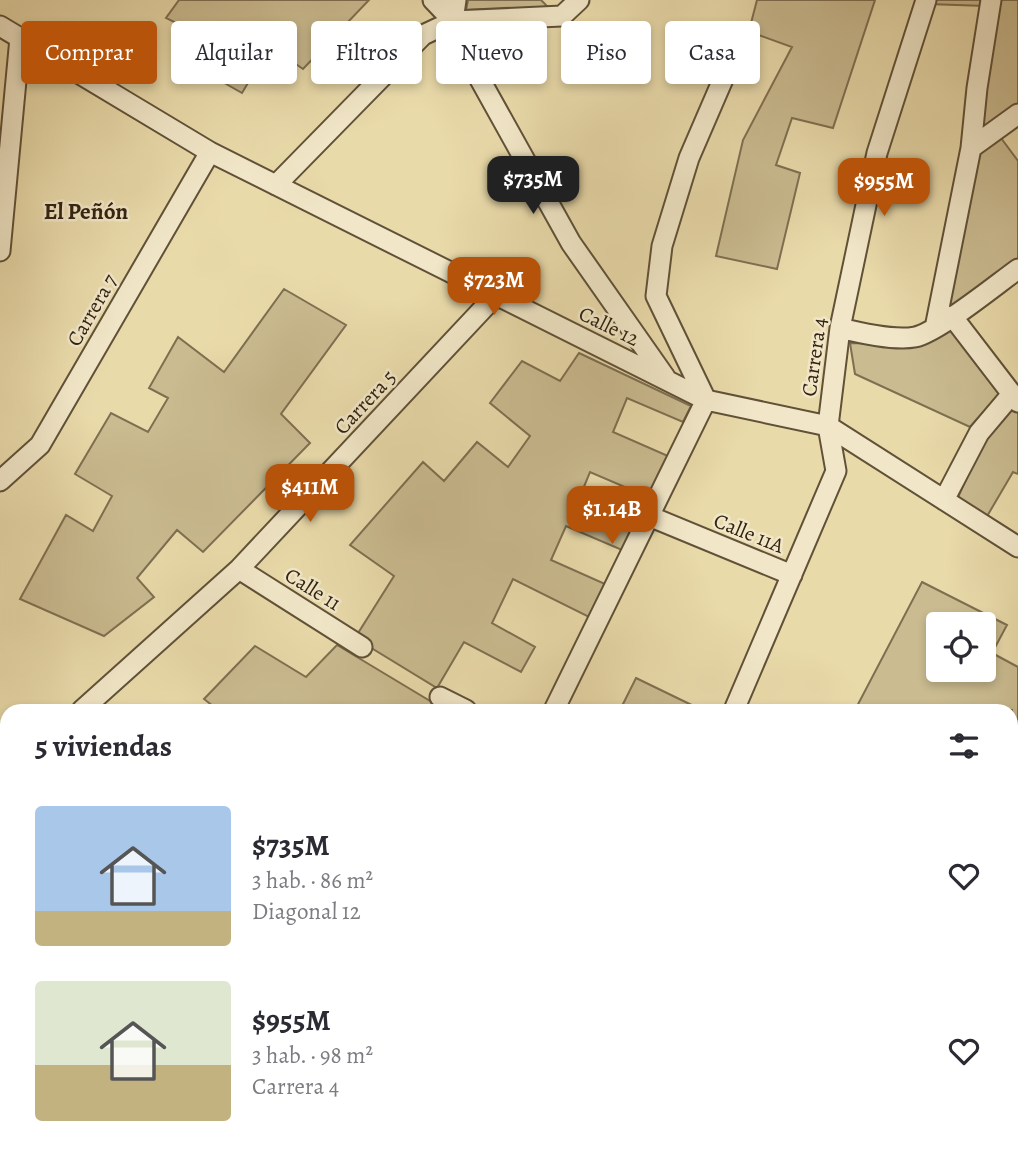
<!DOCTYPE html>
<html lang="es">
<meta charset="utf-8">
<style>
body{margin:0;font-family:Alegreya,serif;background:#f7f7f7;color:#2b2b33;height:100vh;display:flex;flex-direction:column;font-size:26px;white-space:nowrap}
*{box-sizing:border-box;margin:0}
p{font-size:23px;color:#7c7c81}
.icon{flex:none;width:38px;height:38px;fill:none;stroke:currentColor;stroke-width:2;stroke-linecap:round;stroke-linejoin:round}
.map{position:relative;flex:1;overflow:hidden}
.sheet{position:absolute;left:0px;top:704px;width:1018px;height:450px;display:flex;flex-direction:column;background:#fff;border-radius:21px 21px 0 0;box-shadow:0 4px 10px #0003}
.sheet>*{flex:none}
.guide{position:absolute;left:21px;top:21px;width:976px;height:63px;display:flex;gap:14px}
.fabs{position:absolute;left:926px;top:612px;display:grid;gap:14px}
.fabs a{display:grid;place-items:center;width:70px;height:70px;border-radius:7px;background:#fff;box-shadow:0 4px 10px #0003;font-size:35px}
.price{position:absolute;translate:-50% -60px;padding:0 16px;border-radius:14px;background:#b45309;color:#fff;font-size:23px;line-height:46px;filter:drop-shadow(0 2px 4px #0008)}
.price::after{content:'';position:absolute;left:50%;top:42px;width:21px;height:16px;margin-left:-10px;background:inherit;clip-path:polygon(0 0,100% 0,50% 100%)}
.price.on{background:#222;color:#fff}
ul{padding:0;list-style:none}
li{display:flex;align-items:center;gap:21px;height:175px;padding:0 35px}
li span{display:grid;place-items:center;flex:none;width:196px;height:140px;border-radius:7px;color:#555}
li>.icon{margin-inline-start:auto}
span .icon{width:84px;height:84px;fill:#fffc;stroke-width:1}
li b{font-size:30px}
h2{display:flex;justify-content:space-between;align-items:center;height:84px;padding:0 35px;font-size:30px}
.chip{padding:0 24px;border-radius:7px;background:#fff;box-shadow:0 4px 10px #0003;font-size:24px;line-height:63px}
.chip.on{background:#b45309;color:#fff}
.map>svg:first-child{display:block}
.green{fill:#cabb90;stroke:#7e6f51;stroke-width:2;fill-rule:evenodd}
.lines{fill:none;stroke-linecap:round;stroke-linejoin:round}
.street-casing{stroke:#605138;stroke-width:23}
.street{stroke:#f1e7c8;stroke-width:19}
.labels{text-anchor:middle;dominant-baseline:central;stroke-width:5;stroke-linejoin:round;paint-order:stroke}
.street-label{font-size:21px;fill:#322312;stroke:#f1e7c8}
.neighbourhood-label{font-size:23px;font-weight:bold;fill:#322312;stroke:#f1e7c8}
</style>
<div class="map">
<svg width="1018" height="1153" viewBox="0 0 1018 1153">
<rect width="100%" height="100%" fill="#e9daaa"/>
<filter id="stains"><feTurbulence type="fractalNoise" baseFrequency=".00286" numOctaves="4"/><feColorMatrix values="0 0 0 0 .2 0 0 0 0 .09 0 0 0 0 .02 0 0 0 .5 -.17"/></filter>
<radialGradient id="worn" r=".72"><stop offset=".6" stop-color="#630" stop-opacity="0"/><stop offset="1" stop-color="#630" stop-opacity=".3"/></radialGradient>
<path class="green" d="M179,0H369L303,69L270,46L242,93L198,68L214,42L166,18Z
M468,0H541L548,7L466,10Z
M757,0H875L833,128L792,118L776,165L800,173L777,269L716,256L743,140L792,47L753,33L750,27Z
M933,0H986L985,6L929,4Z
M999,0H1018V106L979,134Z
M1001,138L1018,161V261L941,317L974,156Z
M284,289L346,325L281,414L310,443L203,552L177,530L137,578L154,597L104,636L20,599L66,515L93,531L112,496L75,474L111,413L148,432L168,398L149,388L178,337L224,372Z
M947,327L955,329L1001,392L970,427L855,374L850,343L915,344Z
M579,353L691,406L683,422L627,398L613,432L668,456L648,497L590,472L576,506L631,530L622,550L566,526L551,560L605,584L589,617L513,579L492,623L535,647L521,672L464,642L437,688L355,638L394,576L350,545L423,462L444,481L477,442L508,467L530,436L490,403L522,361L560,381Z
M1010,409L1018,412V474L1013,472L986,518L956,502C966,480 990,419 1010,409Z
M922,582L1007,625L992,653L1018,667V759L1012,754V710H855ZM938,625H984V670H938Z
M337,645L445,710H218L204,699L255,646L306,677Z
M636,678L702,710H620Z
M1018,1024V1153H722L727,1146H1012V1032Z
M1,1128L7,1130V1146H48L63,1153H0Z
M427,1146H465L464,1153H423Z
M481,1146H518L513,1153H480Z"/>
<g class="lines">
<defs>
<path id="street" d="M433,0L453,21L473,67L571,243L665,377
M453,21L456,0
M0,26L210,152L706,400L828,426L1018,547
M971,148L1018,114
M276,185L423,35L453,21L562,16L579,0
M0,251L20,38
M952,316L1018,402
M840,328C860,333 894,341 915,337C937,333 997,284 1018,269
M935,328L971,148L977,88L991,0
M0,481L40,445L210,152
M944,500L979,433L1012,394
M649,516L792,575
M239,569L362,647
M440,697L466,710
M82,710L239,569L496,295
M554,710L706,400L656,296L662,246L689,158L724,77L745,34
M734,710L836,471L828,426L840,328L877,153L926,0
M0,785L7,778
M1012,872L1018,862
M0,926L7,929
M0,1118L7,1120
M82,1146L102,1153
M583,1146L594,1153
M472,1153L473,1146
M529,1153L534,1146
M711,1153L716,1146"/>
</defs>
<use href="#street" class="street-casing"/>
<use href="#street" class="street"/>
</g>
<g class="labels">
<g class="street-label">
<text transform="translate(92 310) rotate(-60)">Carrera 7</text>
<text transform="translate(609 326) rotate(26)">Calle 12</text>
<text transform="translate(814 357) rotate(-82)">Carrera 4</text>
<text transform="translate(365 402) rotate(-47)">Carrera 5</text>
<text transform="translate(749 533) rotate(22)">Calle 11A</text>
<text transform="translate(313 589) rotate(32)">Calle 11</text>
</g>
<g class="neighbourhood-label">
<text x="86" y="211">El Peñón</text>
</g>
</g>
<rect width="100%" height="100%" filter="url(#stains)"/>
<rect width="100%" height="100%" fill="url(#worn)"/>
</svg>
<div class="fabs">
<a><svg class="icon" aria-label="locate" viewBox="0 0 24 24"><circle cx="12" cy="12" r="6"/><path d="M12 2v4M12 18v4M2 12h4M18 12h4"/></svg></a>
</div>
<b class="price on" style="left:533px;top:216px">$735M</b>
<b class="price" style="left:884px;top:218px">$955M</b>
<b class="price" style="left:494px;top:317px">$723M</b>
<b class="price" style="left:310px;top:524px">$411M</b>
<b class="price" style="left:612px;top:546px">$1.14B</b>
<div class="guide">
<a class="chip on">Comprar</a>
<a class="chip">Alquilar</a>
<a class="chip">Filtros</a>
<a class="chip">Nuevo</a>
<a class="chip">Piso</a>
<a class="chip">Casa</a>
</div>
<section class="sheet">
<h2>5 viviendas<svg class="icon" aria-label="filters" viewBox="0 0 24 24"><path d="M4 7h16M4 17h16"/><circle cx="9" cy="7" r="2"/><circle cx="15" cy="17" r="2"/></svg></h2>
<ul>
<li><span style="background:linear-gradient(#a9c7e8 75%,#c2b280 0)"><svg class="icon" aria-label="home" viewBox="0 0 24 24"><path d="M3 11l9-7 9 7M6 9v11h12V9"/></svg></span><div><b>$735M</b><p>3 hab. · 86 m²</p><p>Diagonal 12</p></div><svg class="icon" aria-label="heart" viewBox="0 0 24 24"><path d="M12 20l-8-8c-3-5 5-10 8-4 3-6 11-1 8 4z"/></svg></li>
<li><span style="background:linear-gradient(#dfe7d0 60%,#c2b280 0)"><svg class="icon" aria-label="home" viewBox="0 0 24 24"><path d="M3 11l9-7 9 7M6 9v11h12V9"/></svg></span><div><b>$955M</b><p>3 hab. · 98 m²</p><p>Carrera 4</p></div><svg class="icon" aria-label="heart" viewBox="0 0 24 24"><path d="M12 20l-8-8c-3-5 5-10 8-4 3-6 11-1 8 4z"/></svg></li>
</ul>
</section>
</div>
